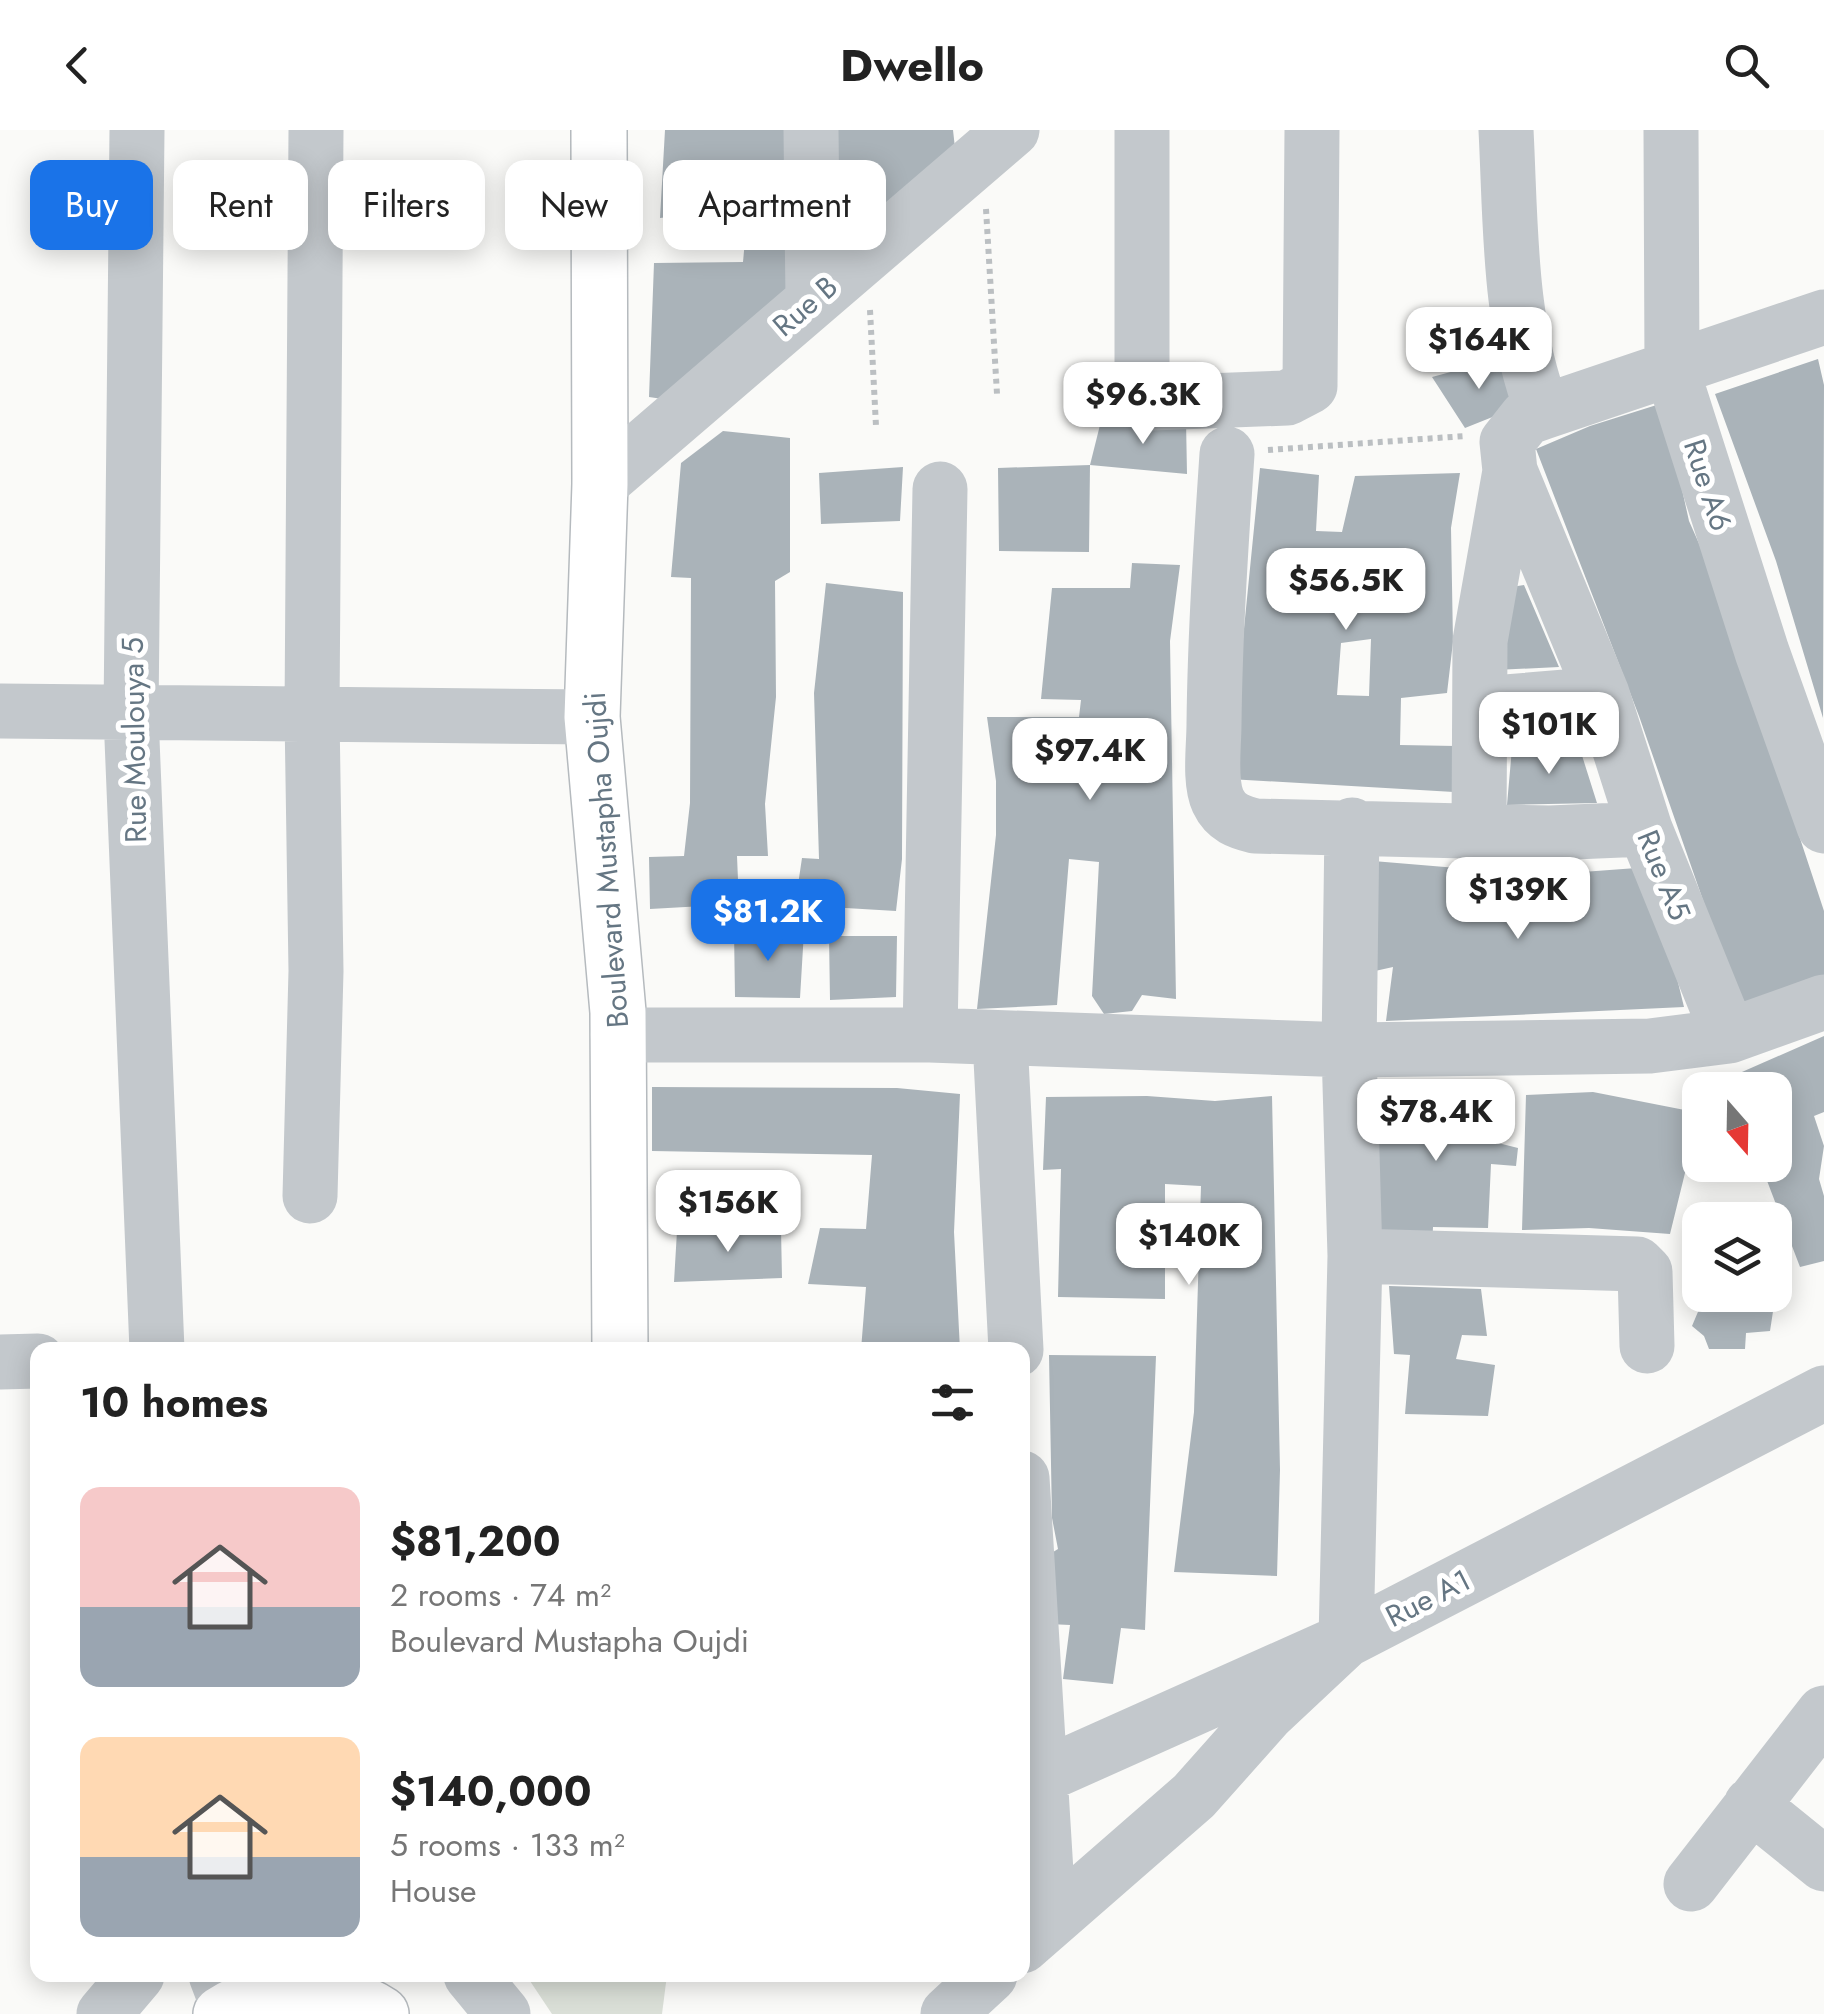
<!DOCTYPE html>
<meta charset="utf-8">
<style>
body{margin:0;font-family:Jost,sans-serif;background:#f6f6f6;color:#222;height:100vh;display:flex;flex-direction:column;font-size:38px;white-space:nowrap}
*{box-sizing:border-box;margin:0}
p{font-size:32px;color:#767676}
.icon{flex:none;width:55px;height:55px;fill:none;stroke:currentColor;stroke-width:2;stroke-linecap:round;stroke-linejoin:round}
.map{position:relative;flex:1;overflow:hidden}
.panel{position:absolute;left:30px;top:1212px;width:1000px;height:640px;display:flex;flex-direction:column;background:#fff;border-radius:20px;box-shadow:0 5px 25px #0003}
.panel>*{flex:none}
.hud{position:absolute;left:30px;top:30px;width:1000px;height:90px;display:flex;gap:20px}
.needle{width:65px;rotate:160deg}
.tools{position:absolute;left:1682px;top:942px;display:grid;gap:20px}
.tools a{display:grid;place-items:center;width:110px;height:110px;border-radius:20px;background:#fff;box-shadow:0 5px 25px #0003;font-size:50px}
.price{position:absolute;translate:-50% -85px;padding:0 22px;border-radius:20px;background:#fff;color:#222;font-size:32px;line-height:65px;filter:drop-shadow(0 2px 5px #0008)}
.price::after{content:'';position:absolute;left:50%;top:60px;width:30px;height:22px;margin-left:-15px;background:inherit;clip-path:polygon(0 0,100% 0,50% 100%)}
.price.current{background:#1a73e8;color:#fff}
ul{padding:0;list-style:none}
li{display:flex;align-items:center;gap:30px;height:250px;padding:0 50px}
li span{display:grid;place-items:center;flex:none;width:280px;height:200px;border-radius:20px;color:#555}
li>.icon{margin-inline-start:auto}
span .icon{width:120px;height:120px;fill:#fffc;stroke-width:1}
li b{font-size:42px}
h2{display:flex;justify-content:space-between;align-items:center;height:120px;padding:0 50px;font-size:42px}
.tag{padding:0 35px;border-radius:20px;background:#fff;box-shadow:0 5px 25px #0003;font-size:35px;line-height:90px}
.tag.current{background:#1a73e8;color:#fff}
header{display:flex;justify-content:space-between;align-items:center;height:130px;padding:0 50px;background:#fff;font-size:45px;font-weight:700}
.map>svg:first-child{display:block}
.green{fill:#dadfd7}
.building{fill:#aab3b9;fill-rule:evenodd}
.lines{fill:none;stroke-linecap:round;stroke-linejoin:round}
.major-casing{stroke:#b5babe;stroke-width:58}
.path{stroke:#bbbfc2;stroke-width:6;stroke-dasharray:5 5;stroke-linecap:butt}
.minor{stroke:#c3c8cc;stroke-width:55}
.major{stroke:#fff;stroke-width:55}
.labels{text-anchor:middle;dominant-baseline:central;stroke-width:10;stroke-linejoin:round;paint-order:stroke}
.street-label{font-size:30px;fill:#657683;stroke:#fff}
</style>
<header><svg class="icon" aria-label="back" viewBox="0 0 24 24"><path d="M15 5l-7 7 7 7"/></svg>Dwello<svg class="icon" aria-label="search" viewBox="0 0 24 24"><circle cx="10" cy="10" r="6"/><path d="M15 15l6 6"/></svg></header>
<div class="map">
<svg width="1824" height="1884" viewBox="0 0 1824 1884">
<rect width="100%" height="100%" fill="#fafaf8"/>
<path class="green" d="M526,1845H667L662,1884H552Z"/>
<path class="building" d="M665,0H795L798,55L747,54L748,77L660,88Z
M827,0H953L956,27L826,135Z
M748,77L802,78L801,140L738,224L683,272L649,267L654,133L743,132Z
M1499,229L1525,274L1465,298L1432,247Z
M1818,229L1824,255L1823,588L1776,431L1715,264Z
M1663,273L1689,391L1713,445L1824,781V853L1749,885L1722,825L1639,586L1536,319L1590,296Z
M1186,290L1187,344L1090,335L1100,295Z
M723,301L790,308V442L775,451L776,567L765,674L768,726H737L739,774L650,779L649,727L684,726L690,673L691,448L671,447L681,333Z
M1090,335L1089,422L999,421L998,338Z
M903,337L900,391L821,394L819,343Z
M1260,338L1319,345L1316,401L1342,402L1355,346L1460,343L1451,398L1453,512L1447,563L1401,568L1400,615L1456,616L1454,662L1229,649ZM1371,509L1369,566L1337,565L1341,513Z
M1132,433L1180,435L1170,511L1176,869L1142,865L1132,881L1104,884L1092,866L1099,732L1069,729L1057,875L977,879L996,705V651L987,587H1079L1081,570L1041,569L1052,458H1130Z
M826,453L903,462L902,729L896,781L795,775L802,728L819,729L814,563Z
M1524,455L1559,537L1495,540L1499,459Z
M1579,616L1597,673L1507,675L1512,618Z
M1373,731L1542,745L1650,737L1684,877L1386,891L1393,837L1366,843Z
M734,800L804,801L800,868L735,867Z
M829,806H897L896,867L830,870Z
M1824,906V982L1814,986L1824,1016L1819,1049L1824,1066V1131L1800,1137L1761,1035H1775V960H1731L1726,949Z
M652,957L897,958L960,964L954,1102L960,1220H861L866,1157L808,1154L820,1098L866,1099L872,1025L652,1021Z
M1498,962V1013L1518,1018L1516,1036L1491,1034L1488,1098L1433,1097L1432,1117L1378,1112L1374,1030L1382,965Z
M1593,962L1700,983V1035H1741V1040L1685,1043L1670,1104L1589,1098L1522,1100L1526,965Z
M1147,966L1215,971L1272,966L1280,1340L1277,1446L1174,1442L1194,1282L1201,1056L1165,1054V1169L1058,1167L1061,1039L1043,1040L1046,967Z
M1695,1074L1768,1077L1767,1090H1697Z
M781,1099L782,1148L674,1152L677,1101Z
M1775,1129H1780L1785,1173L1774,1175L1770,1201L1746,1203L1745,1219H1709L1704,1206L1692,1196L1700,1177L1693,1159L1700,1156V1165H1775Z
M1389,1156L1481,1159L1487,1206L1462,1205L1456,1229L1495,1235L1488,1286L1405,1284L1410,1225L1394,1224Z
M1049,1225L1156,1226L1145,1500L1121,1498L1113,1554L1063,1549L1070,1495L1049,1494L1045,1427L1058,1419L1052,1388Z"/>
<g class="lines">
<defs>
<path id="major" d="M599,0L600,354L592,587L618,882L620,1220
M221,1884C267,1854 335,1854 381,1884"/>
</defs>
<use href="#major" class="major-casing"/>
<path class="path" d="M986,79L997,264
M870,180L876,296
M1268,320L1465,306"/>
<path class="minor" d="M137,0L131,585L157,1220
M811,0L813,170
M1142,0V252L1144,263L1153,273L1287,268L1310,256L1312,0
M1506,0C1511,96 1508,191 1543,282
M1671,0L1672,240L1762,522L1824,696
M1227,324C1221,414 1215,504 1214,594C1214,617 1209,651 1218,671C1226,688 1239,692 1255,696L1550,703L1645,699
M600,354L1012,0
M1481,574L1602,564
M0,581L592,587
M1479,700L1480,511L1510,341
M618,905H930L1349,920L1650,916L1729,906L1824,872
M930,905L940,359
M1729,906L1645,699L1602,564L1510,341L1507,312L1526,288L1543,282L1824,187
M1000,910L1016,1220
M310,1066L316,841L312,585L316,0
M1355,1126L1637,1134L1645,1142L1647,1216
M0,1232L38,1231
M1022,1348L1049,1792
M1022,1655L1346,1510L1824,1263
M1751,1675L1824,1734
M1691,1754L1824,1583
M1022,1816L1194,1666L1267,1584L1346,1510L1355,1126L1349,920L1352,695
M216,1845L229,1879
M471,1845L503,1884
M104,1884L137,1845
M948,1884L990,1845"/>
<use href="#major" class="major"/>
</g>
<g class="labels">
<g class="street-label">
<text transform="translate(805 176) rotate(-41)">Rue B</text>
<text transform="translate(1708 355) rotate(72)">Rue A6</text>
<text transform="translate(134 610) rotate(-91)">Rue Moulouya 5</text>
<text transform="translate(606 730) rotate(-94)">Boulevard Mustapha Oujdi</text>
<text transform="translate(1664 745) rotate(68)">Rue A5</text>
<text transform="translate(1428 1468) rotate(-27)">Rue A1</text>
</g>
</g>
</svg>
<div class="tools">
<a><svg class="needle" viewBox="-14 -14 28 28"><path d="M0-13l5 13h-10z" fill="#e53935"/><path d="M0 13l5-13h-10z" fill="#767676"/></svg></a>
<a><svg class="icon" aria-label="layers" viewBox="0 0 24 24"><path d="M12 4l9 5-9 5-9-5zM3 14l9 5 9-5"/></svg></a>
</div>
<b class="price" style="left:1479px;top:262px">$164K</b>
<b class="price" style="left:1143px;top:317px">$96.3K</b>
<b class="price" style="left:1346px;top:503px">$56.5K</b>
<b class="price" style="left:1549px;top:647px">$101K</b>
<b class="price" style="left:1090px;top:673px">$97.4K</b>
<b class="price" style="left:1518px;top:812px">$139K</b>
<b class="price current" style="left:768px;top:834px">$81.2K</b>
<b class="price" style="left:1436px;top:1034px">$78.4K</b>
<b class="price" style="left:728px;top:1125px">$156K</b>
<b class="price" style="left:1189px;top:1158px">$140K</b>
<div class="hud">
<a class="tag current">Buy</a>
<a class="tag">Rent</a>
<a class="tag">Filters</a>
<a class="tag">New</a>
<a class="tag">Apartment</a>
</div>
<section class="panel">
<h2>10 homes<svg class="icon" aria-label="filters" viewBox="0 0 24 24"><path d="M4 7h16M4 17h16"/><circle cx="9" cy="7" r="2"/><circle cx="15" cy="17" r="2"/></svg></h2>
<ul>
<li><span style="background:linear-gradient(#f6c9c9 60%,#9aa5b1 0)"><svg class="icon" aria-label="home" viewBox="0 0 24 24"><path d="M3 11l9-7 9 7M6 9v11h12V9"/></svg></span><div><b>$81,200</b><p>2 rooms · 74 m²</p><p>Boulevard Mustapha Oujdi</p></div></li>
<li><span style="background:linear-gradient(#ffd9b3 60%,#9aa5b1 0)"><svg class="icon" aria-label="home" viewBox="0 0 24 24"><path d="M3 11l9-7 9 7M6 9v11h12V9"/></svg></span><div><b>$140,000</b><p>5 rooms · 133 m²</p><p>House</p></div></li>
</ul>
</section>
</div>
